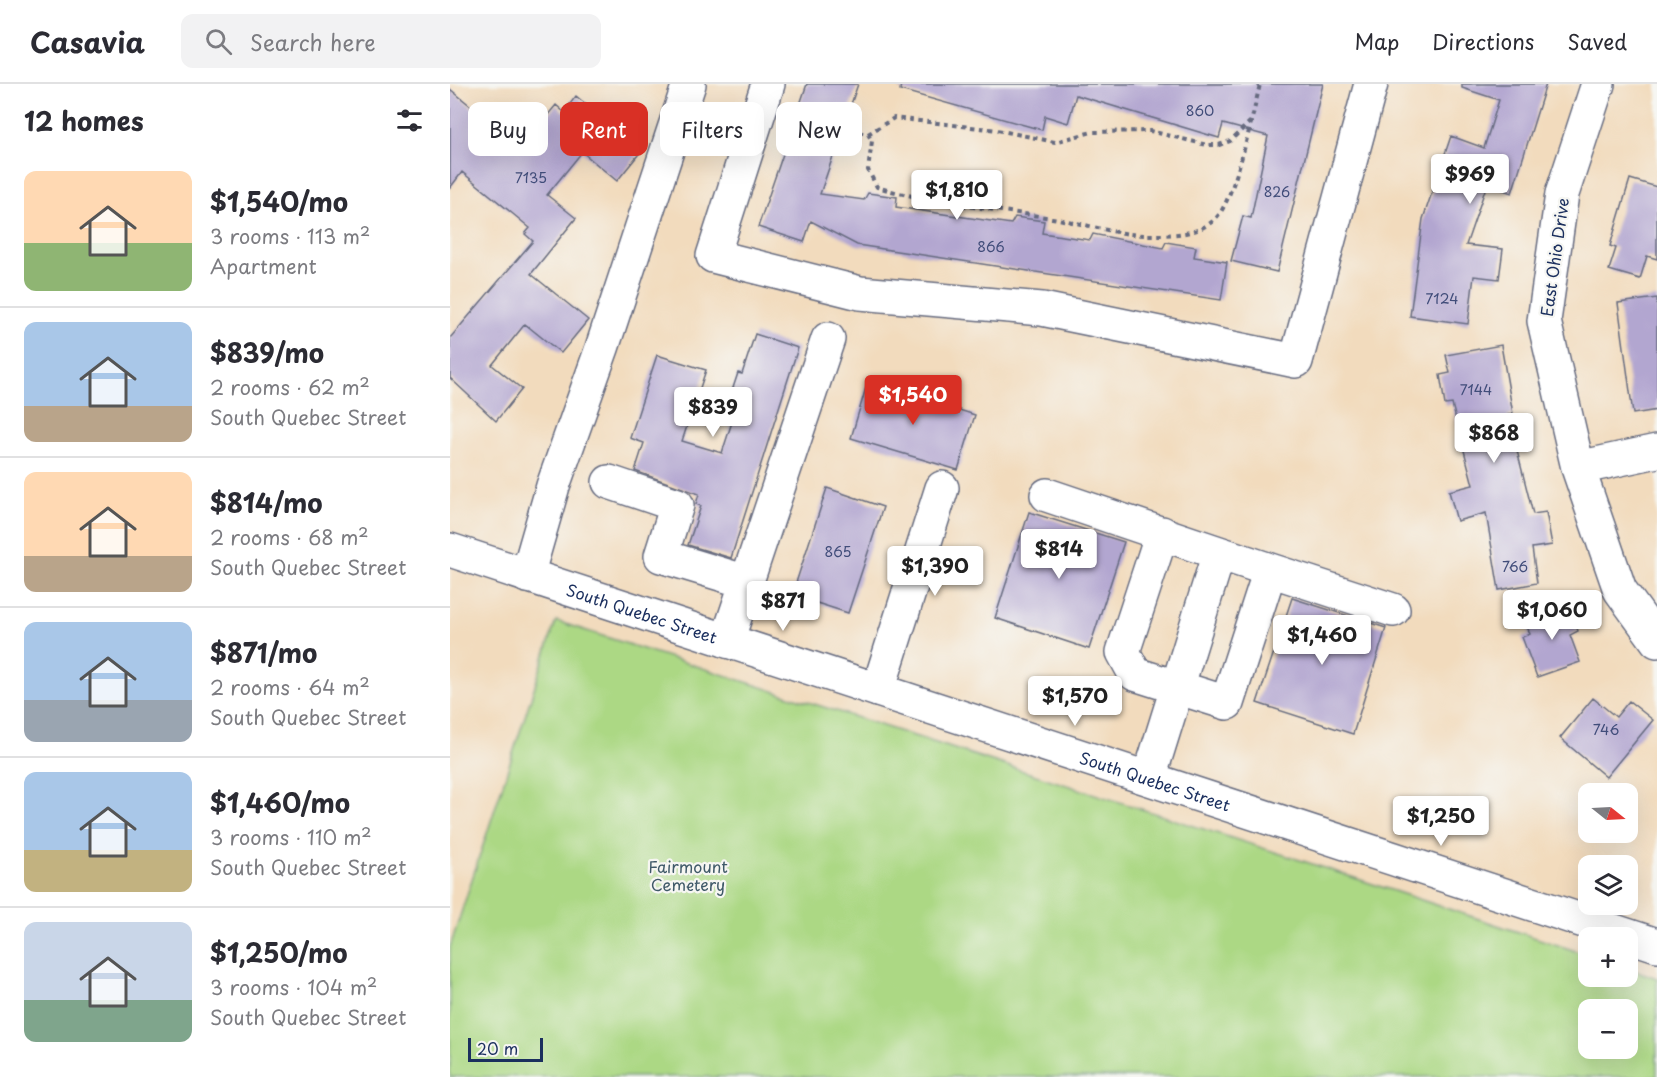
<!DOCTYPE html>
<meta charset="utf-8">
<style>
body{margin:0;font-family:"Playpen Sans",sans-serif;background:#f2f2f3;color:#2b2b33;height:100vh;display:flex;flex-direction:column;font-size:22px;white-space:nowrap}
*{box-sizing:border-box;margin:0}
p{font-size:20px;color:#7c7c81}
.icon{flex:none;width:33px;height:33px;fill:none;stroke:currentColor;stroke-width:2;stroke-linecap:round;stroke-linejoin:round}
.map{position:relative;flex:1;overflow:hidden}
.panel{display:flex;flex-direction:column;background:#fff;width:450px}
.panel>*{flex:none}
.top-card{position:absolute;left:18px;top:18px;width:570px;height:54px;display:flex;gap:12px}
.needle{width:39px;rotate:108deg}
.tools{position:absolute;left:1128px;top:699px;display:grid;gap:12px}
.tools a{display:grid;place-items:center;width:60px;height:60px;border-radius:12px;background:#fff;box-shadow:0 6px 24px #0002;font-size:30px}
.scale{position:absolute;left:18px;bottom:15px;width:75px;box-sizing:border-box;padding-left:6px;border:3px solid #1b2f5e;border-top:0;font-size:16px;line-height:21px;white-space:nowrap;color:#1b2f5e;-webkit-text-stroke:4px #f6f6f2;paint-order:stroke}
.price{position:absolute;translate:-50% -51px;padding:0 14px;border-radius:6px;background:#fff;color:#222;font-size:20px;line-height:39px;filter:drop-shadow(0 2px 3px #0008)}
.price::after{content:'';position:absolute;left:50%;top:36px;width:18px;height:14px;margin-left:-9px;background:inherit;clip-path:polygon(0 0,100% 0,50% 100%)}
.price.on{background:#d93025;color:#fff}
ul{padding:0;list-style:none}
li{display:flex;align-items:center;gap:18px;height:150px;padding:0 24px}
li+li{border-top:2px solid #e1e1e2}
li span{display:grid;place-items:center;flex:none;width:168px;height:120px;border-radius:12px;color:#555}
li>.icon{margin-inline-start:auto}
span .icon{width:72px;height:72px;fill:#fffc;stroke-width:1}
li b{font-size:26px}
h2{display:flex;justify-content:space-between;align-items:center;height:72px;padding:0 24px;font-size:26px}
.chip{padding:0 21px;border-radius:12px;background:#fff;box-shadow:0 6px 24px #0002;font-size:21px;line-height:54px}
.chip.on{background:#d93025;color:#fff}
header{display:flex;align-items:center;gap:36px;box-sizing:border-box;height:84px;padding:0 30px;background:#fff;border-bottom:2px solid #e1e1e2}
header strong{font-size:28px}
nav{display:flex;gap:33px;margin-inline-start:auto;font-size:21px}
.search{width:420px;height:54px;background:#f2f2f3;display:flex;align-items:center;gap:15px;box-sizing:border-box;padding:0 21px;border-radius:12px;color:#7c7c81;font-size:22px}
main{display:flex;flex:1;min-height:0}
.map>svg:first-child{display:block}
.green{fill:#acd884;stroke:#648471;stroke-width:1.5;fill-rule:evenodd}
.building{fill:#b2a6d0}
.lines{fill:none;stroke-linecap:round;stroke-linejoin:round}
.minor-casing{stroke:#666b7f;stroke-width:36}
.major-casing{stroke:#666b7f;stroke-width:36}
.path{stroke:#666b7f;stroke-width:4;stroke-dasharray:4.5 4.5;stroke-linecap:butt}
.minor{stroke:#fff;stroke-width:33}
.major{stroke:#fff;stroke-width:33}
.labels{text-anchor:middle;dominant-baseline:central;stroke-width:4.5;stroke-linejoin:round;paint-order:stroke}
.number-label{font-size:14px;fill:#414d7a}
.street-label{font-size:16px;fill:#1b2f5e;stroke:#f6f6f2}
.park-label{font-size:16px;fill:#3f5968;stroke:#f6f6f2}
</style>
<header>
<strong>Casavia</strong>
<div class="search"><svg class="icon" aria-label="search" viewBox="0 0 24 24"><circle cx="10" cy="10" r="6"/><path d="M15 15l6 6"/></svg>Search here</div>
<nav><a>Map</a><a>Directions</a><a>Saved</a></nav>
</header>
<main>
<section class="panel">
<h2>12 homes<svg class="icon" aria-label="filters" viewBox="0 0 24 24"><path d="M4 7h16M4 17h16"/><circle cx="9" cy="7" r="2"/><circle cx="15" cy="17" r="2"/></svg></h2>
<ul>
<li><span style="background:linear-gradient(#ffd9b3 60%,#8fb573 0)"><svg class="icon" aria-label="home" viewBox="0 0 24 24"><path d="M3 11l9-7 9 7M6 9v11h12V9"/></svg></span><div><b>$1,540/mo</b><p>3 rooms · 113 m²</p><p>Apartment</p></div></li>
<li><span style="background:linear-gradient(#a9c7e8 70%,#b9a48a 0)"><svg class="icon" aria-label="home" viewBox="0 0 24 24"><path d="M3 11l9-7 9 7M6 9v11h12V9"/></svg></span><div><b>$839/mo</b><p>2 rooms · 62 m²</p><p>South Quebec Street</p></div></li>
<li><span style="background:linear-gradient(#ffd9b3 70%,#b9a48a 0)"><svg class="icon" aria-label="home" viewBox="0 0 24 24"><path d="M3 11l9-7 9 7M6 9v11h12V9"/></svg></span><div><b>$814/mo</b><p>2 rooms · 68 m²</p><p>South Quebec Street</p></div></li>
<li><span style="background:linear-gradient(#a9c7e8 65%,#9aa5b1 0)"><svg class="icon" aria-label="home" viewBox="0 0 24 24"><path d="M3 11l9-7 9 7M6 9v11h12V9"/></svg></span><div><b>$871/mo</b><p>2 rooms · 64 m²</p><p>South Quebec Street</p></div></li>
<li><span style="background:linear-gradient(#a9c7e8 65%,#c2b280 0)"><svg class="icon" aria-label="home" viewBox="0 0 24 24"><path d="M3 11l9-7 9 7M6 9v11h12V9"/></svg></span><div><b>$1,460/mo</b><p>3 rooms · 110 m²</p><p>South Quebec Street</p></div></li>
<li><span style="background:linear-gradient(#c9d6e8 65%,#7fa58c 0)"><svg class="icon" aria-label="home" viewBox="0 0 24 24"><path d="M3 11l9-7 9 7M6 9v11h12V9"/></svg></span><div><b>$1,250/mo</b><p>3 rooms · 104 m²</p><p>South Quebec Street</p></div></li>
</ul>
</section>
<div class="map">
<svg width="1207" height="993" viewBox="0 0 1207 993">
<rect width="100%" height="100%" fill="#f6f6f2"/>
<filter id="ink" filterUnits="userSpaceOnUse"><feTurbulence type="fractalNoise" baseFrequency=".0167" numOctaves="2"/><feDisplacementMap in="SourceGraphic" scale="12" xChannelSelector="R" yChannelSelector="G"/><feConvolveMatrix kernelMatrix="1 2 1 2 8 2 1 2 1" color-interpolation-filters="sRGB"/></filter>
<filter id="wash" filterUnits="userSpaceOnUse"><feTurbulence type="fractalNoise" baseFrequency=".008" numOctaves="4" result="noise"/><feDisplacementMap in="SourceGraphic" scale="24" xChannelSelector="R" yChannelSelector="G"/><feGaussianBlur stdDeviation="1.35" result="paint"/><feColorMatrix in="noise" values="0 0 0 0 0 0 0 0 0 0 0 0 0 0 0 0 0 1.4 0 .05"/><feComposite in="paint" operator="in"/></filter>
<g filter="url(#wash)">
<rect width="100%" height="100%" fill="#f2dbbd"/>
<path class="green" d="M106,537L853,777L1138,871V892H1178V884L1207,894V993H0V863ZM1138,926H1178V964H1138Z"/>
<g id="blocks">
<path class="building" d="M357,0H408L370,110L414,116L418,109L447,113L446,123L561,140L565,133L594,137L592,149L640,156L643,150L713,164L716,158L746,163L744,173L777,178L771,216L407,161L361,137L354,158L308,143Z
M451,0H873L827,188L781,177L793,132L801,134L818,52L773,40L769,54L626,11L618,39L595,32L592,46L450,6Z
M1012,0H1096L1062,109L1037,100L1016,161L1053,165L1049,195L1024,192L1018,240L960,232L973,135L1001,52L1034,64L1049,16L1012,4Z
M0,5L71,63L106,21L114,28L126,12L192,66L167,97L132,68L97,111L126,134L81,190L138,236L111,269L75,240L42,281L72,305L46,337L0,294V254L83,157L75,150L80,144L12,88L0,104Z
M1180,95L1207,103V175L1197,172L1190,195L1159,186L1166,164L1160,162Z
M1207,214V326L1183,330L1168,219Z
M305,250L348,264L281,474L238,461L251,422L246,420L249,410L185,387L194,359L180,354L207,271L256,286L232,357L272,369L291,310L282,307L288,289L292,290Z
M1051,261L1063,330L1058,331L1083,430L1096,428L1102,461L1082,464L1087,499L1049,506L1036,429L1007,437L999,407L1023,401L1002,320L995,321L990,291L1000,289L996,271Z
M418,297L525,331L508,386L401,354Z
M377,404L433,423L398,529L342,511Z
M579,428L674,458L639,565L545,534Z
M842,514L936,544L903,650L807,619Z
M1118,521L1128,547L1120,551L1130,578L1087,593L1072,553L1080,550L1075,537Z
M1143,614L1166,633L1179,617L1203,636L1156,693L1110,654Z"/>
</g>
</g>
<g filter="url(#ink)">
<use href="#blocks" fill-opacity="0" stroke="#666b7f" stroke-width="1.5"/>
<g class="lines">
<defs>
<path id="minor" d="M318,0L263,172L410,209L592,225L846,277L921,0
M1148,0L1112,110L1094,237L1128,384L1170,506L1207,557
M1128,384L1207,367
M159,398L227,421L211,472L297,498
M597,411L769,469L699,694
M712,449L673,568L685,590L777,619L820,486L769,469
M820,486L943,526
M77,492L103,402L152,264L239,0
M277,557L378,255
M428,606L492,404"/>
<g id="major">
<path id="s1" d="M0,466L1207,861"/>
</g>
</defs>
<use href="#minor" class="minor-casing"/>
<use href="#major" class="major-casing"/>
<path class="path" d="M391,45L418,50L422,57L418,86L427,103C484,120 543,125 602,134C633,139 666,151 697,151C720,151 749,152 766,134C784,117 804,27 810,0
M418,50L444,34L547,46L605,58L642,48L700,47L757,61H769L780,57L802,36"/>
<use href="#minor" class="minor"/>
<use href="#major" class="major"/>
</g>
</g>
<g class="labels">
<g class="number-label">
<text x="750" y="26">860</text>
<text x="81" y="93">7135</text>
<text x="827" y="107">826</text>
<text x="541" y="162">866</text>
<text x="992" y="214">7124</text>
<text x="1026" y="305">7144</text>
<text x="388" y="467">865</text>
<text x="1065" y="482">766</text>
<text x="1156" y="645">746</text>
</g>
<g class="street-label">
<text transform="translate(1104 173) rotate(-82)">East Ohio Drive</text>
<text stroke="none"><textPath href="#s1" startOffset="202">South Quebec Street</textPath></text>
<text stroke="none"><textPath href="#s1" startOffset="742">South Quebec Street</textPath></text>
</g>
<g class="park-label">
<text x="238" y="782">Fairmount<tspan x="238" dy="18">Cemetery</tspan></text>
</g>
</g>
</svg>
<div class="tools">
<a><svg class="needle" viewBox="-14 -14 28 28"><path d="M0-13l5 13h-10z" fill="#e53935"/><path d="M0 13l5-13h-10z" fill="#7c7c81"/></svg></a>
<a><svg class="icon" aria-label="layers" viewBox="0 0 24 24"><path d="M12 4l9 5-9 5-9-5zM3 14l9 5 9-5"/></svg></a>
<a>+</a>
<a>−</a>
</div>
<div class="scale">20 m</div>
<b class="price" style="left:1020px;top:121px">$969</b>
<b class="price" style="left:507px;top:137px">$1,810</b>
<b class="price on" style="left:463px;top:342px">$1,540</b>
<b class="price" style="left:263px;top:354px">$839</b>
<b class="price" style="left:1044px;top:380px">$868</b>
<b class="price" style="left:609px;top:496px">$814</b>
<b class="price" style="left:485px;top:513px">$1,390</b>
<b class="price" style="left:333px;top:548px">$871</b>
<b class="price" style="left:1102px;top:557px">$1,060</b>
<b class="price" style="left:872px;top:582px">$1,460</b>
<b class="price" style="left:625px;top:643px">$1,570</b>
<b class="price" style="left:991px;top:763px">$1,250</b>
<div class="top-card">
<a class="chip">Buy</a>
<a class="chip on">Rent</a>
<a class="chip">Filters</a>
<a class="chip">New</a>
</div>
</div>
</main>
